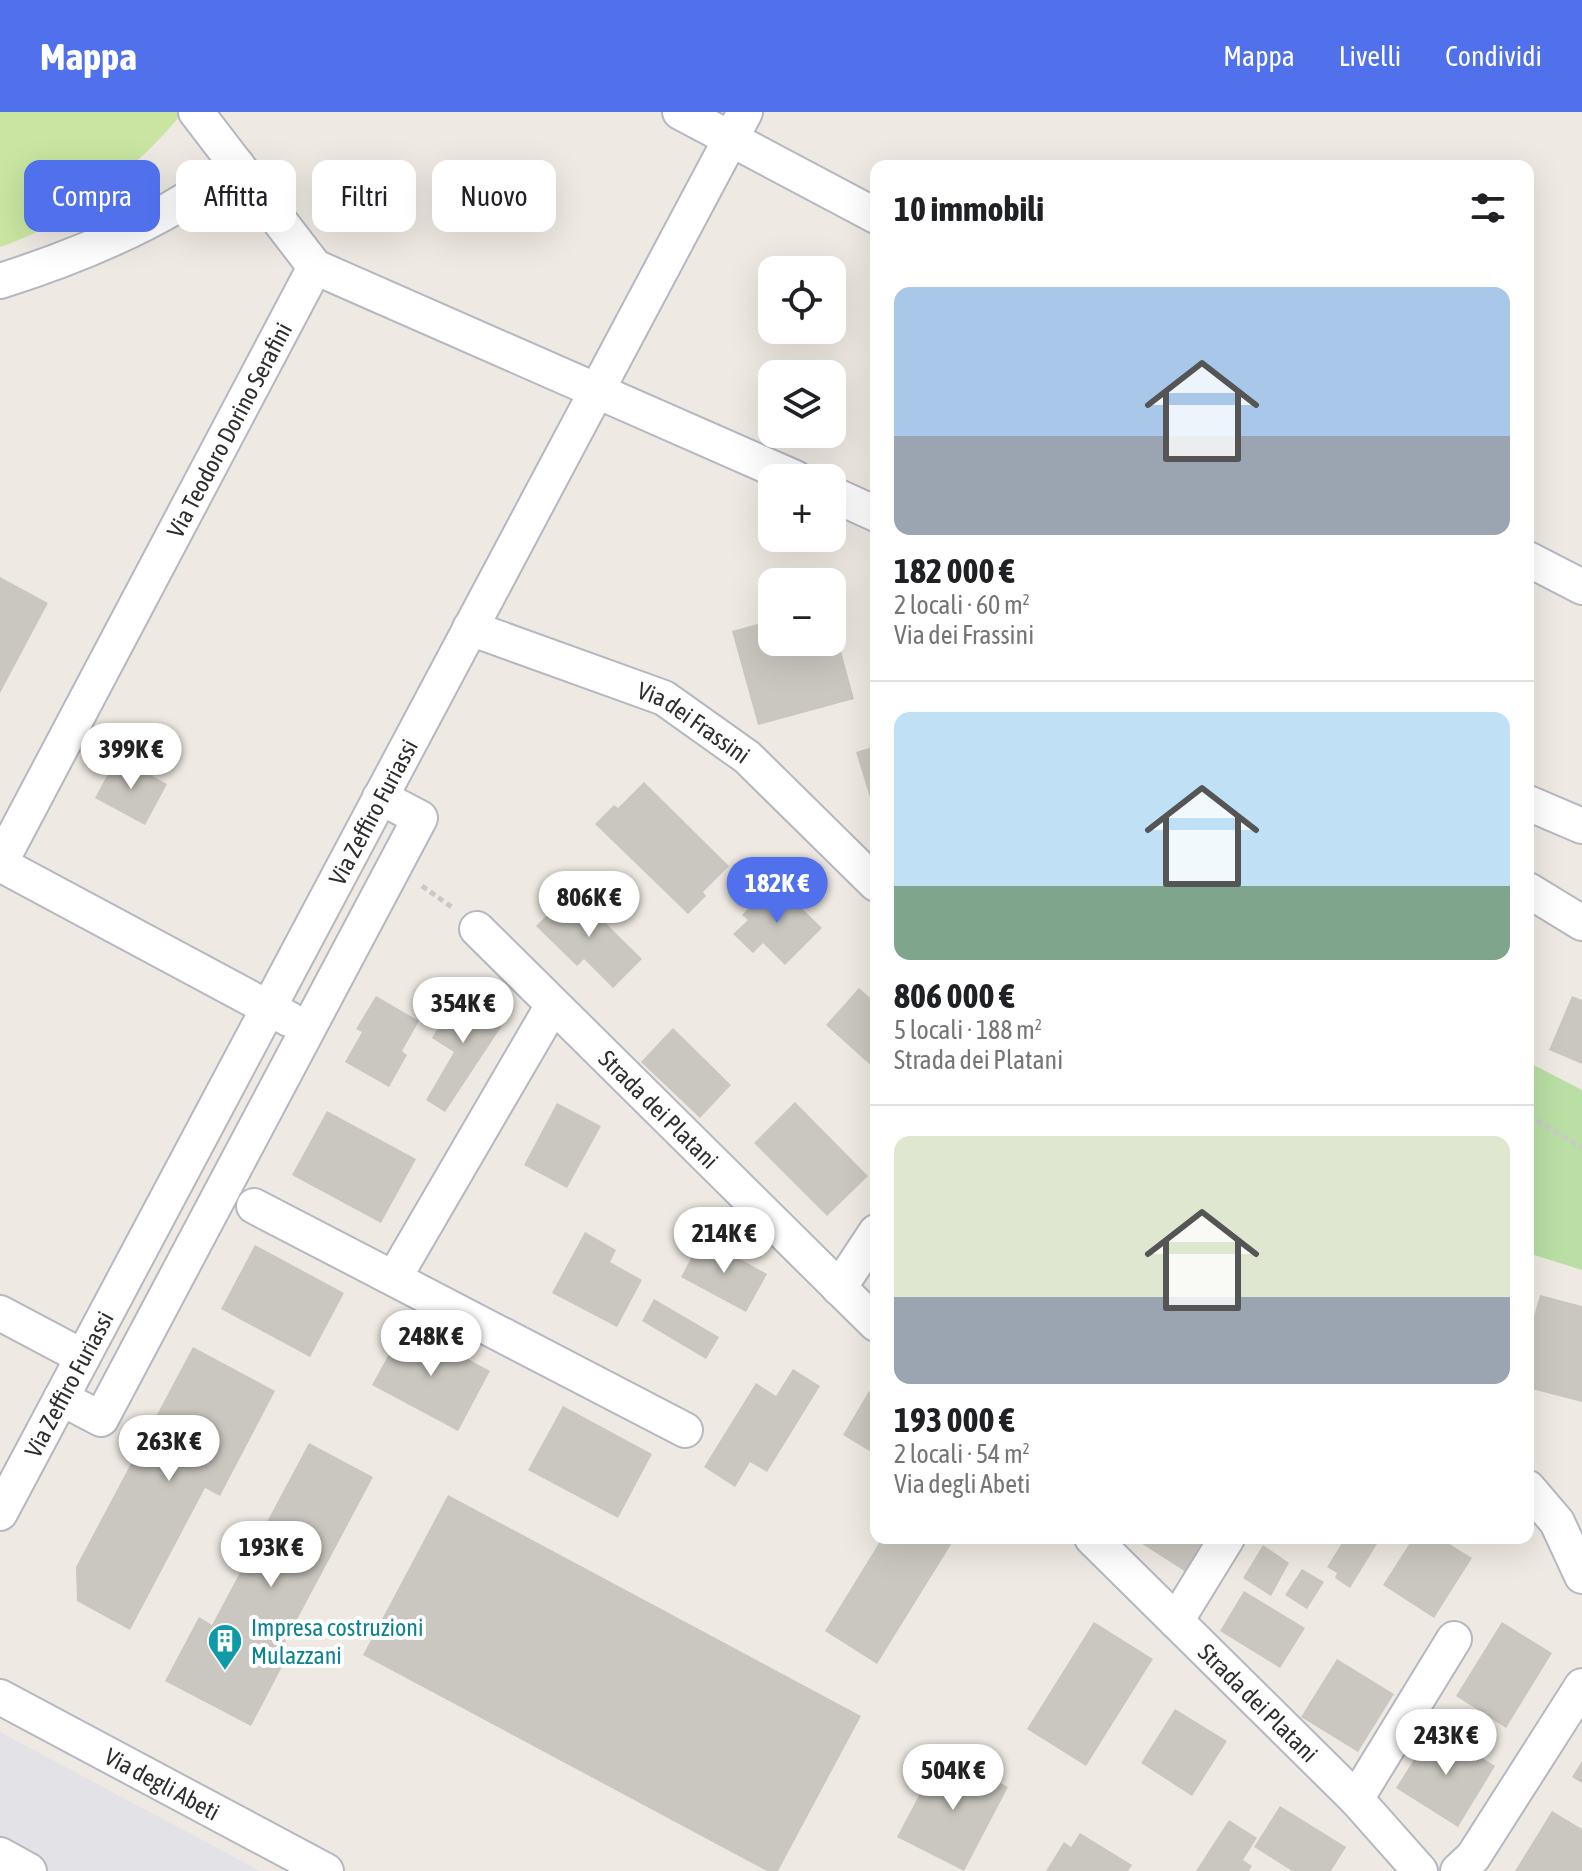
<!DOCTYPE html>
<html lang="it">
<meta charset="utf-8">
<style>
body{margin:0;font-family:"Asap Condensed",sans-serif;background:#f6f6f6;color:#202124;height:100vh;display:flex;flex-direction:column;font-size:30px;white-space:nowrap}
*{box-sizing:border-box;margin:0}
p{font-size:26px;color:#757577}
.icon{flex:none;width:44px;height:44px;fill:none;stroke:currentColor;stroke-width:2;stroke-linecap:round;stroke-linejoin:round}
.map{position:relative;flex:1;overflow:hidden}
.sheet{position:absolute;left:870px;top:48px;width:664px;height:1384px;display:flex;flex-direction:column;background:#fff;border-radius:16px;box-shadow:0 8px 32px #0002}
.sheet>*{flex:none}
.guide{position:absolute;left:24px;top:48px;width:726px;height:72px;display:flex;gap:16px}
.tools{position:absolute;left:758px;top:144px;display:grid;gap:16px}
.tools a{display:grid;place-items:center;width:88px;height:88px;border-radius:16px;background:#fff;box-shadow:0 8px 32px #0002;font-size:40px}
.price{position:absolute;translate:-50% -68px;padding:0 18px;border-radius:28px;background:#fff;color:#222;font-size:26px;line-height:52px;filter:drop-shadow(0 2px 4px #0008)}
.price::after{content:'';position:absolute;left:50%;top:48px;width:24px;height:18px;margin-left:-12px;background:inherit;clip-path:polygon(0 0,100% 0,50% 100%)}
.price.active{background:#5170ec;color:#fff}
ul{padding:0;list-style:none}
li{display:grid;align-content:center;gap:16px;height:424px;padding:0 24px}
li+li{border-top:2px solid #e0e0e0}
li span{display:grid;place-items:center;height:248px;border-radius:16px;color:#555}
li>.icon{margin-inline-start:auto}
span .icon{width:144px;height:144px;fill:#fffc;stroke-width:1}
li b{font-size:34px}
h2{display:flex;justify-content:space-between;align-items:center;height:96px;padding:0 24px;font-size:34px}
.tag{padding:0 28px;border-radius:16px;background:#fff;box-shadow:0 8px 32px #0002;font-size:28px;line-height:72px}
.tag.active{background:#5170ec;color:#fff}
header{display:flex;align-items:center;gap:48px;box-sizing:border-box;height:112px;padding:0 40px;background:#5170ec;color:#fff}
header strong{font-size:38px}
nav{display:flex;gap:44px;margin-inline-start:auto;font-size:28px}
.map>svg:first-child{display:block}
.industrial{fill:#e3e2e7}
.green{fill:#b9dfa4}
.pitch{fill:#c9e5a1}
.building{fill:#cac7c0}
.lines{fill:none;stroke-linecap:round;stroke-linejoin:round}
.minor-casing{stroke:#b5b8c0;stroke-width:38}
.path{stroke:#c9c9c9;stroke-width:5;stroke-dasharray:6 4;stroke-linecap:butt}
.minor{stroke:#fff;stroke-width:34}
.labels{text-anchor:middle;dominant-baseline:central;stroke-width:8;stroke-linejoin:round;paint-order:stroke}
.street-label{font-size:24px;fill:#2e2e2e;stroke:#fff}
.culture-label{font-size:24px;fill:#0d838f;stroke:#fff;text-anchor:start}
</style>
<header>
<strong>Mappa</strong>
<nav><a>Mappa</a><a>Livelli</a><a>Condividi</a></nav>
</header>
<div class="map">
<svg width="1582" height="1759" viewBox="0 0 1582 1759">
<rect width="100%" height="100%" fill="#eee9e2"/>
<path class="industrial" d="M0,1620L260,1759H0Z"/>
<path class="green" d="M1528,950L1582,978V1158L1528,1141Z"/>
<path class="pitch" d="M0,0H183C141,53 65,114 0,135Z"/>
<path class="building" d="M0,465L48,491L0,581Z
M772,508V530H832L833,510L854,587L758,613L732,519Z
M876,634V702H875L856,640Z
M117,645L167,672L145,713L95,686Z
M644,670L729,754L703,780L706,784L688,802L595,712L614,693L618,696Z
M775,770L822,816L785,853L763,831L753,841L733,822L748,808L742,803Z
M572,778L642,847L613,876L584,847L577,854L536,814Z
M859,876L876,891V958L826,913Z
M460,879L507,906L445,1000L426,988L454,940L432,926Z
M376,884L419,909L402,939L407,943L389,975L345,950L362,920L356,917Z
M1572,884L1582,888V952L1549,938Z
M673,916L731,973L700,1006L641,950Z
M795,990L868,1064L827,1104L754,1031Z
M557,991L601,1014L567,1076L524,1053Z
M327,999L416,1047L381,1111L292,1063Z
M585,1120L616,1138L610,1150L642,1168L617,1215L552,1181Z
M702,1126L767,1162L746,1200L681,1165Z
M255,1133L344,1181L310,1245L221,1197Z
M1540,1183L1582,1194V1290L1528,1276V1225Z
M654,1187L719,1225L706,1247L642,1209Z
M405,1213L490,1259L458,1319L372,1273Z
M193,1235L275,1279L220,1384L205,1376L130,1518L77,1489L76,1455Z
M793,1257L820,1274L767,1360L750,1350L735,1375L704,1355L756,1271L776,1284Z
M869,1279L876,1284V1343L843,1323Z
M563,1294L652,1342L618,1406L528,1358Z
M309,1331L373,1365L276,1547L284,1551L251,1614L165,1569L199,1505L212,1513Z
M448,1383L861,1604L778,1759H767L363,1543Z
M882,1426H955L877,1552L825,1519Z
M1133,1426H1213L1189,1462Z
M1345,1426L1380,1427L1350,1476L1335,1466L1337,1461L1327,1455Z
M1413,1426H1440L1472,1446L1434,1506L1383,1473Z
M1263,1433L1289,1451L1271,1484L1243,1466Z
M1302,1457L1324,1470L1307,1497L1285,1483Z
M1244,1479L1305,1516L1280,1556L1220,1519Z
M1094,1510L1153,1547L1086,1654L1027,1617Z
M1502,1510L1552,1541L1506,1616L1456,1584Z
M1337,1547L1394,1582L1358,1640L1301,1605Z
M1175,1597L1227,1629L1192,1684L1141,1651Z
M1434,1616L1495,1654L1458,1715L1396,1676Z
M942,1640L1008,1675L964,1759L897,1725Z
M1582,1649V1671L1572,1665Z
M1280,1694L1346,1735L1331,1759H1292L1254,1735Z
M1552,1699L1582,1717V1759H1515Z
M1229,1708L1257,1726L1243,1748L1252,1754L1249,1759H1196Z
M1080,1721L1132,1753L1128,1759H1046L1064,1730L1071,1735Z"/>
<g class="lines">
<defs>
<g id="minor">
<path d="M196,0L315,155L795,366"/>
<path d="M680,0L876,104"/>
<path d="M0,169C83,143 168,107 237,53"/>
<path d="M832,382L876,402"/>
<path d="M1528,447L1582,475"/>
<path id="s1" d="M470,516L664,586L747,645L876,772"/>
<path d="M1528,691L1582,714"/>
<path id="s2" d="M0,751L315,155"/>
<path d="M0,752L289,907"/>
<path d="M1528,778L1582,811"/>
<path id="s3" d="M477,817L876,1212"/>
<path d="M254,1094L685,1318"/>
<path d="M394,1166L553,893"/>
<path d="M839,1176L876,1120"/>
<path d="M0,1201L83,1245"/>
<path d="M61,1286L101,1307L420,706L380,685"/>
<path d="M1528,1376L1557,1410L1582,1464"/>
<path id="s4" d="M0,1401L745,0"/>
<path id="s5" d="M1092,1426L1356,1687L1420,1759"/>
<path d="M1176,1509L1227,1426"/>
<path id="s6" d="M0,1585L326,1759"/>
<path d="M1356,1687L1454,1527"/>
<path d="M0,1743L29,1759"/>
<path d="M1458,1759L1473,1745L1582,1574"/>
</g>
</defs>
<use href="#minor" class="minor-casing"/>
<path class="path" d="M422,774L453,796
M1528,1003L1582,1036"/>
<use href="#minor" class="minor"/>
</g>
<defs>
<symbol id="building-pin" viewBox="-11 -11 22 30"><path d="M0 17L-7.5 6A9.5 9.5 0 1 1 7.5 6Z" fill="#0f9aa8" stroke="#fff"/><path d="M-4-6H4V6H1V3H-1V6H-4ZM-2.5-4.3h1.7v1.8h-1.7ZM.8-4.3h1.7v1.8H.8ZM-2.5-1h1.7V.8h-1.7ZM.8-1h1.7V.8H.8Z" fill="#fff"/></symbol>
</defs>
<g fill-rule="evenodd">
<use href="#building-pin" x="205" y="1509" width="40" height="54"/>
</g>
<g class="labels">
<g class="street-label">
<text stroke="none"><textPath href="#s2" startOffset="490">Via Teodoro Dorino Serafini</textPath></text>
<text stroke="none"><textPath href="#s1" startOffset="244">Via dei Frassini</textPath></text>
<text stroke="none"><textPath href="#s4" startOffset="794">Via Zeffiro Furiassi</textPath></text>
<text stroke="none"><textPath href="#s3" startOffset="256">Strada dei Platani</textPath></text>
<text stroke="none"><textPath href="#s4" startOffset="146">Via Zeffiro Furiassi</textPath></text>
<text stroke="none"><textPath href="#s5" startOffset="234">Strada dei Platani</textPath></text>
<text stroke="none"><textPath href="#s6" startOffset="184">Via degli Abeti</textPath></text>
</g>
<g class="culture-label">
<text x="251" y="1515">Impresa costruzioni<tspan x="251" dy="28">Mulazzani</tspan></text>
</g>
</g>
</svg>
<div class="tools">
<a><svg class="icon" aria-label="locate" viewBox="0 0 24 24"><circle cx="12" cy="12" r="6"/><path d="M12 2v4M12 18v4M2 12h4M18 12h4"/></svg></a>
<a><svg class="icon" aria-label="layers" viewBox="0 0 24 24"><path d="M12 4l9 5-9 5-9-5zM3 14l9 5 9-5"/></svg></a>
<a>+</a>
<a>−</a>
</div>
<b class="price" style="left:131px;top:679px">399K €</b>
<b class="price active" style="left:777px;top:813px">182K €</b>
<b class="price" style="left:589px;top:827px">806K €</b>
<b class="price" style="left:463px;top:933px">354K €</b>
<b class="price" style="left:724px;top:1163px">214K €</b>
<b class="price" style="left:431px;top:1266px">248K €</b>
<b class="price" style="left:169px;top:1371px">263K €</b>
<b class="price" style="left:271px;top:1477px">193K €</b>
<b class="price" style="left:1446px;top:1665px">243K €</b>
<b class="price" style="left:953px;top:1700px">504K €</b>
<div class="guide">
<a class="tag active">Compra</a>
<a class="tag">Affitta</a>
<a class="tag">Filtri</a>
<a class="tag">Nuovo</a>
</div>
<section class="sheet">
<h2>10 immobili<svg class="icon" aria-label="filters" viewBox="0 0 24 24"><path d="M4 7h16M4 17h16"/><circle cx="9" cy="7" r="2"/><circle cx="15" cy="17" r="2"/></svg></h2>
<ul>
<li><span style="background:linear-gradient(#a9c7e8 60%,#9aa5b1 0)"><svg class="icon" aria-label="home" viewBox="0 0 24 24"><path d="M3 11l9-7 9 7M6 9v11h12V9"/></svg></span><div><b>182 000 €</b><p>2 locali · 60 m²</p><p>Via dei Frassini</p></div></li>
<li><span style="background:linear-gradient(#bfe0f5 70%,#7fa58c 0)"><svg class="icon" aria-label="home" viewBox="0 0 24 24"><path d="M3 11l9-7 9 7M6 9v11h12V9"/></svg></span><div><b>806 000 €</b><p>5 locali · 188 m²</p><p>Strada dei Platani</p></div></li>
<li><span style="background:linear-gradient(#dfe7d0 65%,#9aa5b1 0)"><svg class="icon" aria-label="home" viewBox="0 0 24 24"><path d="M3 11l9-7 9 7M6 9v11h12V9"/></svg></span><div><b>193 000 €</b><p>2 locali · 54 m²</p><p>Via degli Abeti</p></div></li>
</ul>
</section>
</div>
